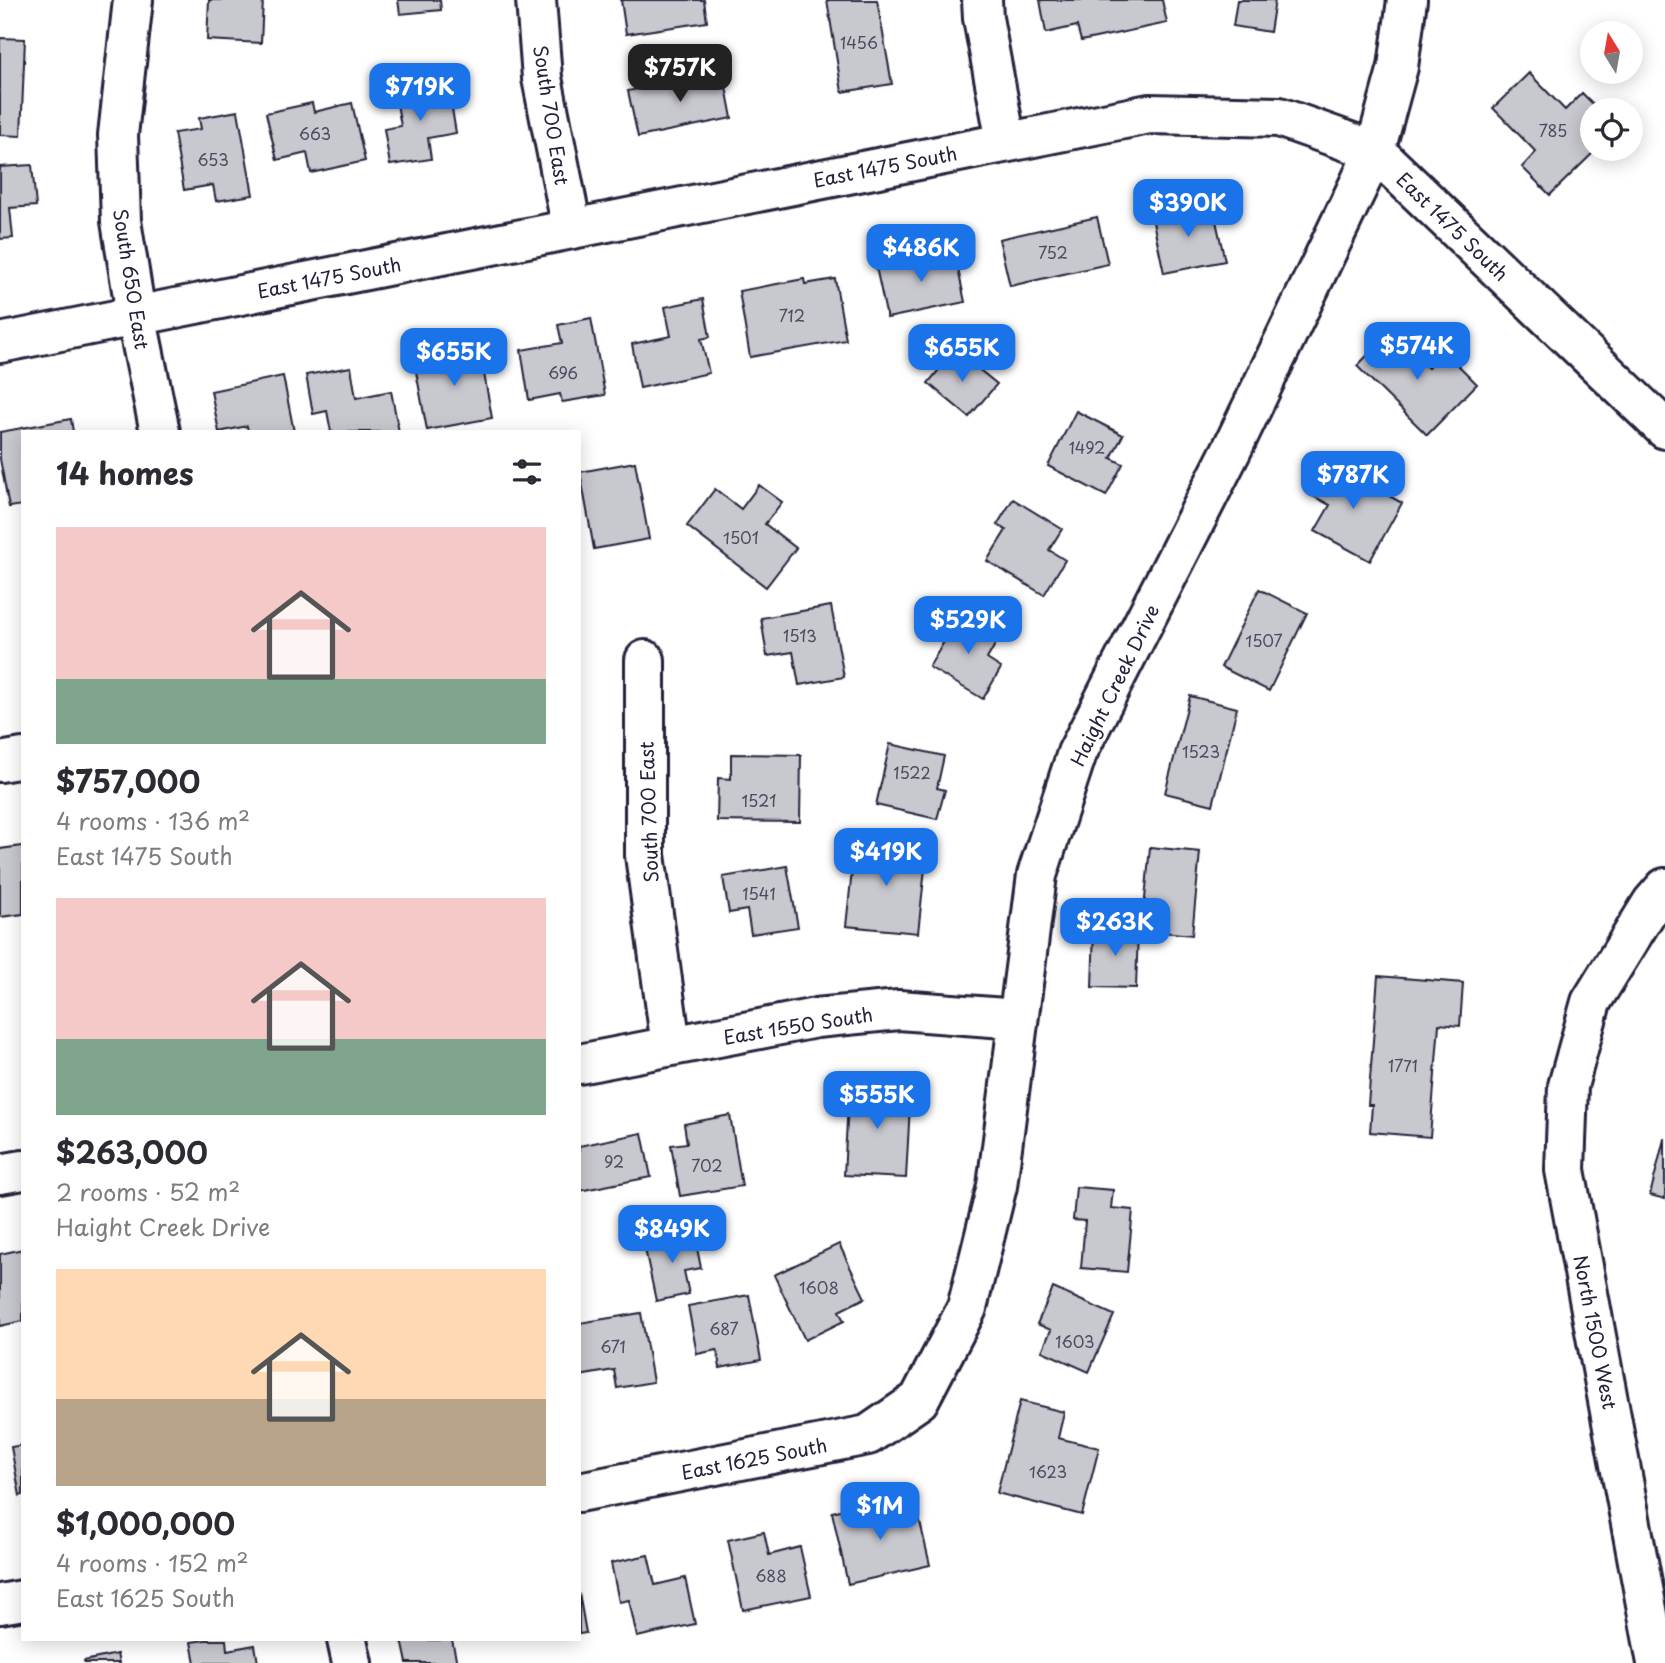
<!DOCTYPE html>
<meta charset="utf-8">
<style>
body{margin:0;font-family:"Playpen Sans",sans-serif;background:#f2f2f3;color:#2b2b33;height:100vh;display:flex;flex-direction:column;font-size:26px;white-space:nowrap}
*{box-sizing:border-box;margin:0}
p{font-size:23px;color:#7c7c81}
.icon{flex:none;width:38px;height:38px;fill:none;stroke:currentColor;stroke-width:2;stroke-linecap:round;stroke-linejoin:round}
.map{position:relative;flex:1;overflow:hidden}
.panel{position:absolute;left:21px;top:430px;width:560px;height:1211px;display:flex;flex-direction:column;background:#fff;border-radius:0px;box-shadow:0 4px 18px #0003}
.panel>*{flex:none}
.needle{width:46px;rotate:349deg}
.fabs{position:absolute;left:1580px;top:21px;display:grid;gap:14px}
.fabs a{display:grid;place-items:center;width:63px;height:63px;border-radius:50%;background:#fff;box-shadow:0 4px 18px #0003;font-size:35px}
.price{position:absolute;translate:-50% -60px;padding:0 16px;border-radius:14px;background:#1a73e8;color:#fff;font-size:23px;line-height:46px;filter:drop-shadow(0 2px 4px #0008)}
.price::after{content:'';position:absolute;left:50%;top:42px;width:21px;height:16px;margin-left:-10px;background:inherit;clip-path:polygon(0 0,100% 0,50% 100%)}
.price.current{background:#222;color:#fff}
ul{padding:0;list-style:none}
li{display:grid;align-content:center;gap:14px;height:371px;padding:0 35px}
li span{display:grid;place-items:center;height:217px;border-radius:0px;color:#555}
li>.icon{margin-inline-start:auto}
span .icon{width:126px;height:126px;fill:#fffc;stroke-width:1}
li b{font-size:30px}
h2{display:flex;justify-content:space-between;align-items:center;height:84px;padding:0 35px;font-size:30px}
.map>svg:first-child{display:block}
.building{fill:#c8c8cf;stroke:#22223b;stroke-width:2}
.lines{fill:none;stroke-linecap:round;stroke-linejoin:round}
.minor-casing{stroke:#22223b;stroke-width:44}
.minor{stroke:#fff;stroke-width:38}
.labels{text-anchor:middle;dominant-baseline:central;stroke-width:6;stroke-linejoin:round;paint-order:stroke}
.number-label{font-size:16px;fill:#4c4c60}
.street-label{font-size:19px;fill:#22223b;stroke:#fff}
</style>
<div class="map">
<svg width="1665" height="1663" viewBox="0 0 1665 1663">
<rect width="100%" height="100%" fill="#fff"/>
<filter id="ink" filterUnits="userSpaceOnUse"><feTurbulence type="fractalNoise" baseFrequency=".0143" numOctaves="2"/><feDisplacementMap in="SourceGraphic" scale="14" xChannelSelector="R" yChannelSelector="G"/><feConvolveMatrix kernelMatrix="1 2 1 2 8 2 1 2 1" color-interpolation-filters="sRGB"/></filter>
<g filter="url(#ink)">
<path class="building" d="M209,0H263L261,43L207,40Z
M398,0H440L441,10L400,14Z
M621,0H704L707,22L626,34Z
M827,0H877L892,84L842,92Z
M1040,0H1162L1167,23L1081,41L1077,26L1046,33Z
M1237,0H1275L1270,32L1233,26Z
M0,38L25,39L21,136L0,135Z
M723,71L732,118L638,137L628,91Z
M1529,73L1565,110L1582,93L1599,110H1592V149H1597L1550,195L1522,167L1536,152L1493,108Z
M448,84L456,133L428,138L431,159L390,165L384,129L401,126L395,93Z
M312,103L314,112L352,103L365,161L311,173L307,153L277,160L266,113Z
M238,111L253,195L216,201L213,185L184,190L174,133L201,129L199,118Z
M32,165L36,206L10,208L13,238L0,239V167Z
M1212,203L1225,261L1164,273L1152,217Z
M1097,217L1108,264L1010,286L999,239Z
M954,250L965,302L887,318L876,267Z
M804,279L805,284L835,279L846,340L750,357L739,291Z
M703,299L710,337L701,339L709,373L640,388L632,344L671,336L665,307Z
M591,318L605,395L562,402L560,394L529,400L521,350L562,343L558,325Z
M1391,331L1428,368L1444,351L1477,384L1427,435L1357,366Z
M478,340L492,418L427,430L415,366L445,361L443,347Z
M955,350L997,384L969,417L928,383Z
M351,367L356,398L391,391L399,432H331L327,411L313,414L306,375Z
M283,376L294,432H248L247,426L219,432L211,391Z
M1076,411L1123,435L1111,458L1123,464L1106,496L1048,466Z
M71,419L73,432H23V505L9,507L0,459V432Z
M635,462L649,539L594,549L580,472Z
M1327,462L1402,503L1370,561L1315,531L1330,505L1309,494Z
M759,485L782,502L765,524L796,548L766,587L687,526L715,489L741,509Z
M1013,499L1062,529L1049,550L1065,560L1044,595L987,561L1006,530L997,525Z
M1259,589L1307,613L1269,691L1221,667Z
M831,606L844,677L799,685L793,652L767,656L761,618Z
M961,613L1000,636L987,659L1001,668L983,699L929,667Z
M1190,696L1237,708L1213,805L1165,793Z
M890,744L944,756L937,788L945,790L937,819L876,805Z
M731,754L801,755L800,822L717,821L718,778L731,779Z
M855,843L927,850L918,933L846,926Z
M23,846V914L0,917V849Z
M1150,847L1200,852L1192,935L1142,930Z
M787,866L798,927L751,934L747,910L729,913L723,877Z
M1094,929L1138,930L1136,988L1092,987Z
M1378,976L1463,983L1460,1026L1439,1024L1430,1137L1370,1132L1372,1105H1368Z
M849,1084L911,1087L906,1178L844,1175Z
M730,1115L742,1186L680,1196L671,1145L687,1143L684,1124Z
M642,1133L651,1177L579,1191V1146Z
M1664,1139H1665V1199L1650,1195Z
M1076,1187L1113,1190L1111,1208L1133,1210L1127,1272L1081,1268L1085,1221L1073,1220Z
M694,1233L701,1268L684,1271L689,1294L656,1301L644,1244Z
M839,1244L865,1298L839,1311L844,1321L805,1340L774,1275Z
M23,1249V1321L0,1326V1254Z
M1053,1288L1114,1315L1089,1372L1042,1351L1051,1330L1037,1324Z
M749,1295L761,1360L720,1368L717,1350L697,1354L688,1306Z
M641,1313L653,1382L617,1388L614,1370L579,1376V1323Z
M1020,1401L1064,1412L1058,1438L1099,1448L1082,1515L997,1493Z
M23,1445V1495L20,1496L11,1447Z
M865,1504L868,1515L916,1505L930,1565L848,1584L832,1512Z
M764,1532L769,1555L800,1547L811,1596L743,1610L728,1540Z
M648,1555L655,1585L685,1578L695,1624L637,1637L629,1600L619,1602L611,1563Z
M579,1593L586,1633L579,1634Z
M205,1640H226L227,1650L255,1645L258,1663H195L191,1642Z
M402,1640H452L457,1663H407Z
M117,1654L119,1663H85L84,1661Z"/>
<g class="lines">
<defs>
<path id="minor" d="M133,0L118,135L121,221L136,315L160,432
M536,0L542,78L572,229
M982,0L983,18L1006,142
M0,343L1149,114L1279,117L1375,151L1665,429
M645,660V855L671,1046
M0,762L23,758
M579,1064L816,1018L899,1010L1018,1019
M0,1174L23,1170
M579,1492L868,1435L919,1400L967,1308L997,1186L1037,875L1077,753L1232,449L1375,151L1398,67L1407,0
M0,1604L23,1600
M347,1640L352,1663
M1657,1663L1565,1170L1568,1086L1591,1002L1652,903L1665,888"/>
</defs>
<use href="#minor" class="minor-casing"/>
<use href="#minor" class="minor"/>
</g>
</g>
<g class="labels">
<g class="number-label">
<text x="859" y="42">1456</text>
<text x="1553" y="130">785</text>
<text x="315" y="133">663</text>
<text x="213" y="159">653</text>
<text x="1053" y="252">752</text>
<text x="792" y="315">712</text>
<text x="563" y="372">696</text>
<text x="1087" y="447">1492</text>
<text x="741" y="537">1501</text>
<text x="800" y="635">1513</text>
<text x="1264" y="640">1507</text>
<text x="1201" y="751">1523</text>
<text x="912" y="772">1522</text>
<text x="759" y="800">1521</text>
<text x="759" y="893">1541</text>
<text x="1403" y="1065">1771</text>
<text x="614" y="1161">92</text>
<text x="707" y="1165">702</text>
<text x="819" y="1287">1608</text>
<text x="724" y="1328">687</text>
<text x="1075" y="1341">1603</text>
<text x="613" y="1346">671</text>
<text x="1048" y="1471">1623</text>
<text x="771" y="1575">688</text>
</g>
<g class="street-label">
<text transform="translate(552 115) rotate(81)">South 700 East</text>
<text transform="translate(885 166) rotate(-11)">East 1475 South</text>
<text transform="translate(1453 226) rotate(44)">East 1475 South</text>
<text transform="translate(329 277) rotate(-11)">East 1475 South</text>
<text transform="translate(132 279) rotate(81)">South 650 East</text>
<text transform="translate(1114 685) rotate(-64)">Haight Creek Drive</text>
<text transform="translate(648 812) rotate(-92)">South 700 East</text>
<text transform="translate(798 1025) rotate(-9)">East 1550 South</text>
<text transform="translate(1596 1332) rotate(79)">North 1500 West</text>
<text transform="translate(754 1458) rotate(-11)">East 1625 South</text>
</g>
</g>
</svg>
<div class="fabs">
<a><svg class="needle" viewBox="-14 -14 28 28"><path d="M0-13l5 13h-10z" fill="#e53935"/><path d="M0 13l5-13h-10z" fill="#7c7c81"/></svg></a>
<a><svg class="icon" aria-label="locate" viewBox="0 0 24 24"><circle cx="12" cy="12" r="6"/><path d="M12 2v4M12 18v4M2 12h4M18 12h4"/></svg></a>
</div>
<b class="price current" style="left:680px;top:104px">$757K</b>
<b class="price" style="left:420px;top:123px">$719K</b>
<b class="price" style="left:1188px;top:239px">$390K</b>
<b class="price" style="left:921px;top:284px">$486K</b>
<b class="price" style="left:1417px;top:382px">$574K</b>
<b class="price" style="left:962px;top:384px">$655K</b>
<b class="price" style="left:454px;top:388px">$655K</b>
<b class="price" style="left:1353px;top:511px">$787K</b>
<b class="price" style="left:968px;top:656px">$529K</b>
<b class="price" style="left:886px;top:888px">$419K</b>
<b class="price" style="left:1115px;top:958px">$263K</b>
<b class="price" style="left:877px;top:1131px">$555K</b>
<b class="price" style="left:672px;top:1265px">$849K</b>
<b class="price" style="left:880px;top:1542px">$1M</b>
<section class="panel">
<h2>14 homes<svg class="icon" aria-label="filters" viewBox="0 0 24 24"><path d="M4 7h16M4 17h16"/><circle cx="9" cy="7" r="2"/><circle cx="15" cy="17" r="2"/></svg></h2>
<ul>
<li><span style="background:linear-gradient(#f6c9c9 70%,#7fa58c 0)"><svg class="icon" aria-label="home" viewBox="0 0 24 24"><path d="M3 11l9-7 9 7M6 9v11h12V9"/></svg></span><div><b>$757,000</b><p>4 rooms · 136 m²</p><p>East 1475 South</p></div></li>
<li><span style="background:linear-gradient(#f6c9c9 65%,#7fa58c 0)"><svg class="icon" aria-label="home" viewBox="0 0 24 24"><path d="M3 11l9-7 9 7M6 9v11h12V9"/></svg></span><div><b>$263,000</b><p>2 rooms · 52 m²</p><p>Haight Creek Drive</p></div></li>
<li><span style="background:linear-gradient(#ffd9b3 60%,#b9a48a 0)"><svg class="icon" aria-label="home" viewBox="0 0 24 24"><path d="M3 11l9-7 9 7M6 9v11h12V9"/></svg></span><div><b>$1,000,000</b><p>4 rooms · 152 m²</p><p>East 1625 South</p></div></li>
</ul>
</section>
</div>
